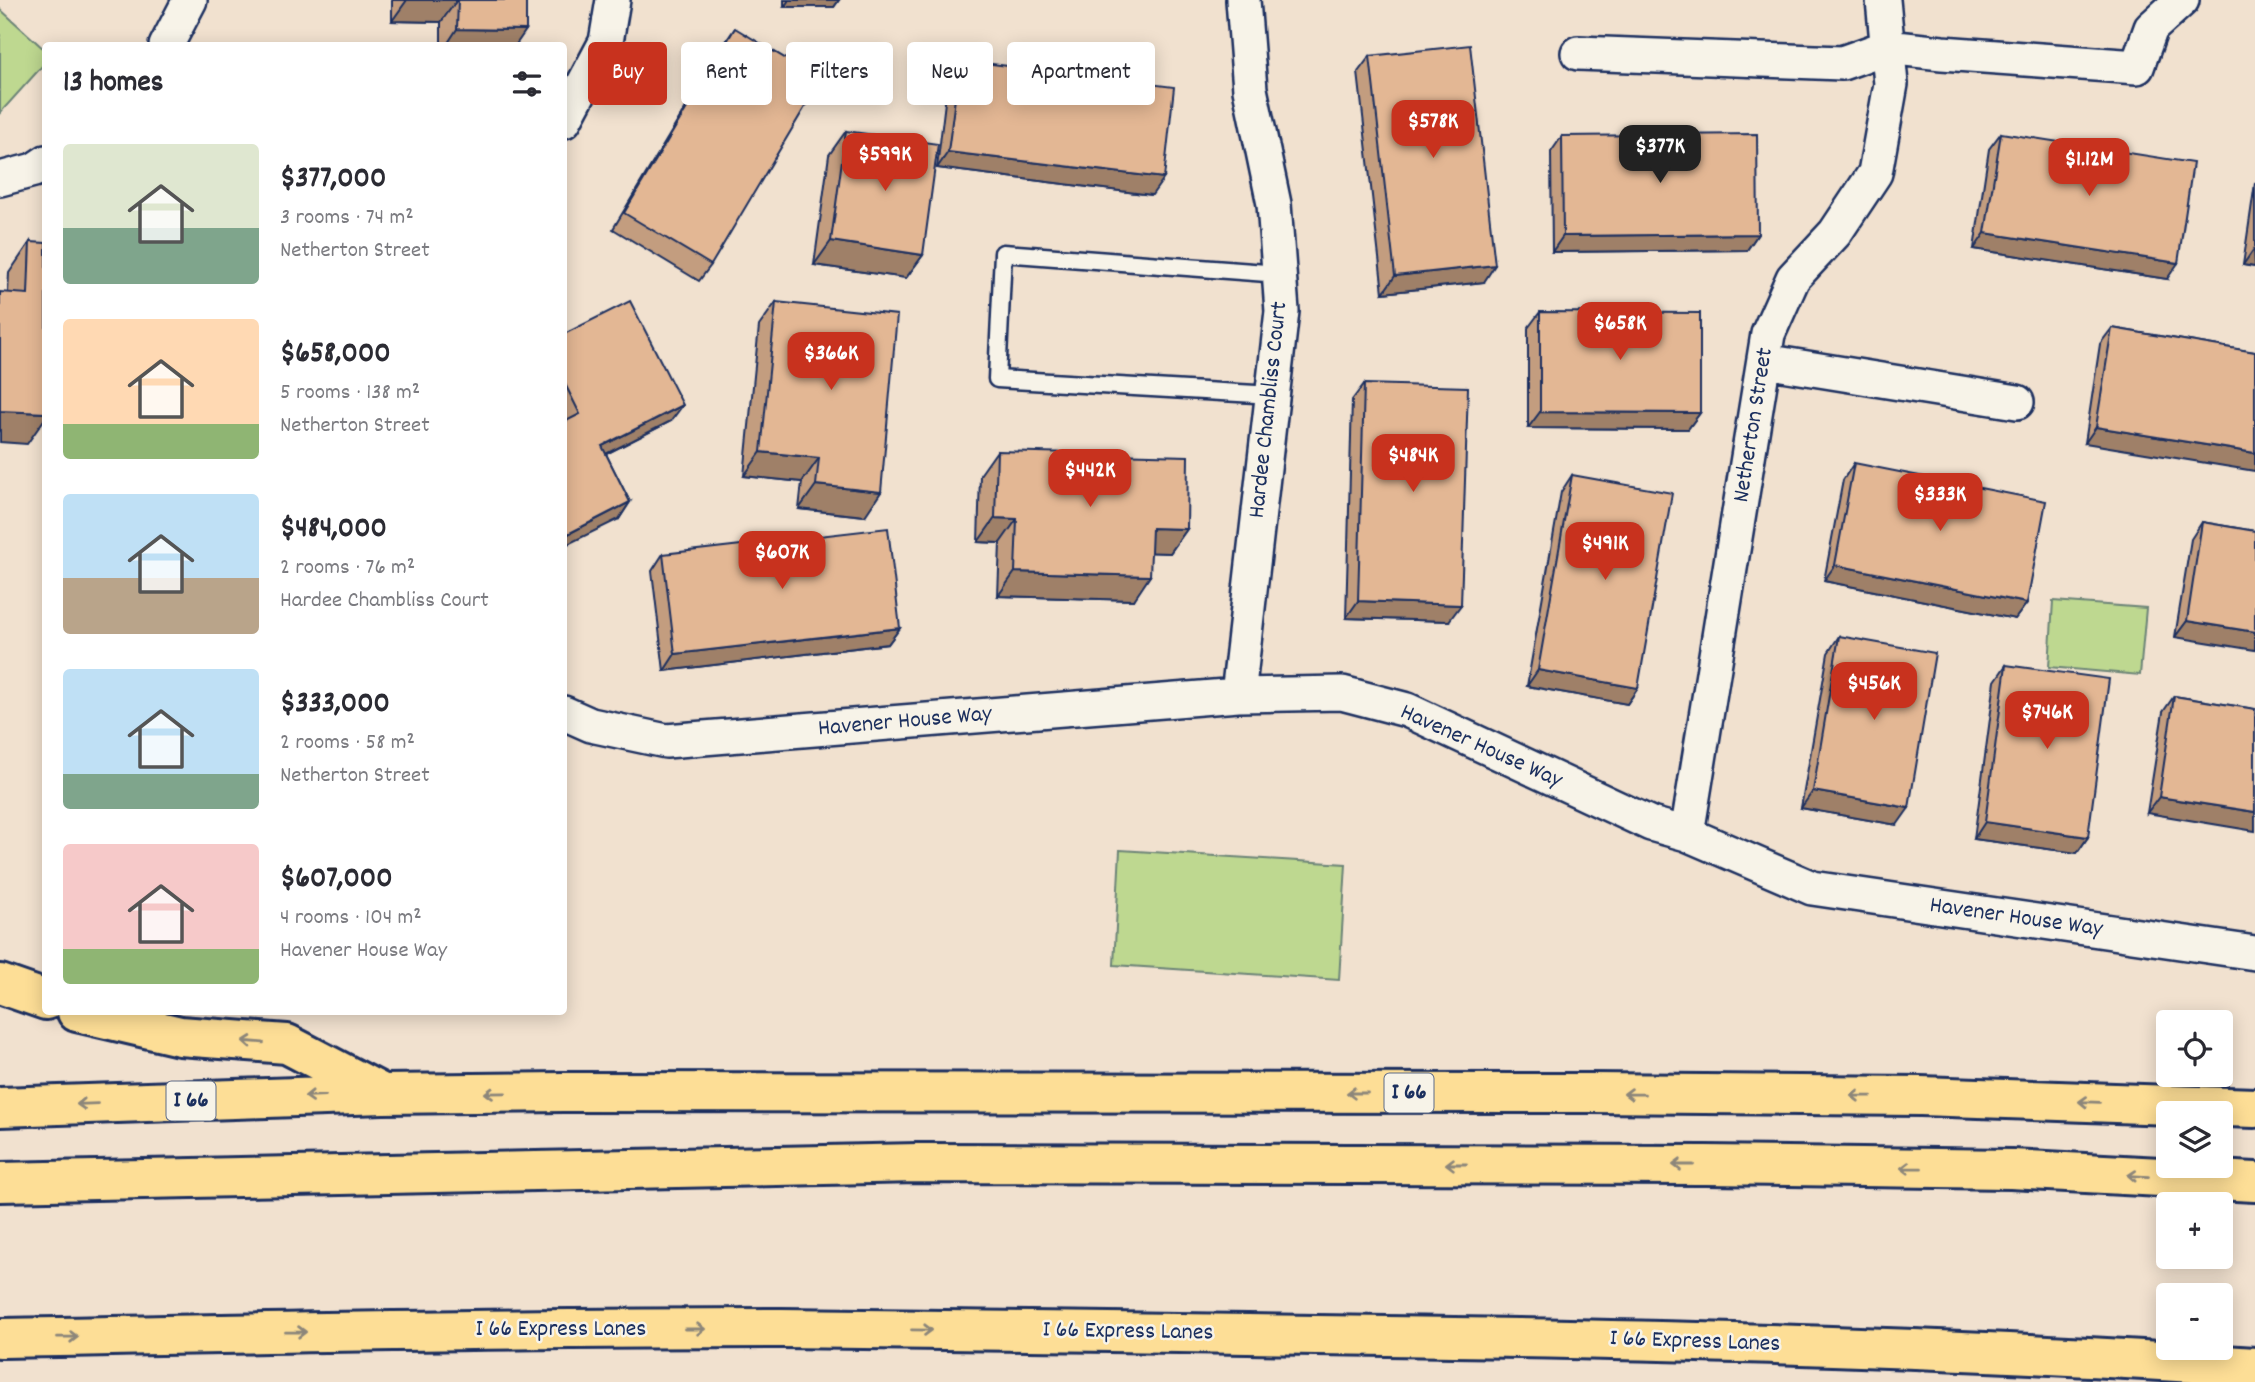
<!DOCTYPE html>
<meta charset="utf-8">
<style>
body{margin:0;font-family:Dekko,sans-serif;background:#f2f2f3;color:#2b2b33;height:100vh;display:flex;flex-direction:column;font-size:26px;white-space:nowrap}
*{box-sizing:border-box;margin:0}
p{font-size:23px;color:#7c7c81}
.icon{flex:none;width:38px;height:38px;fill:none;stroke:currentColor;stroke-width:2;stroke-linecap:round;stroke-linejoin:round}
.map{position:relative;flex:1;overflow:hidden}
.drawer{position:absolute;left:42px;top:42px;width:525px;height:973px;display:flex;flex-direction:column;background:#fff;border-radius:7px;box-shadow:0 4px 18px #0003}
.drawer>*{flex:none}
.hud{position:absolute;left:588px;top:42px;width:665px;height:63px;display:flex;gap:14px}
.controls{position:absolute;left:2156px;top:1010px;display:grid;gap:14px}
.controls a{display:grid;place-items:center;width:77px;height:77px;border-radius:7px;background:#fff;box-shadow:0 4px 18px #0003;font-size:35px}
.price{position:absolute;translate:-50% -60px;padding:0 16px;border-radius:14px;background:#c8321e;color:#fff;font-size:23px;line-height:46px;filter:drop-shadow(0 2px 4px #0008)}
.price::after{content:'';position:absolute;left:50%;top:42px;width:21px;height:16px;margin-left:-10px;background:inherit;clip-path:polygon(0 0,100% 0,50% 100%)}
.price.current{background:#222;color:#fff}
ul{padding:0;list-style:none}
li{display:flex;align-items:center;gap:21px;height:175px;padding:0 21px}
li span{display:grid;place-items:center;flex:none;width:196px;height:140px;border-radius:7px;color:#555}
li>.icon{margin-inline-start:auto}
span .icon{width:84px;height:84px;fill:#fffc;stroke-width:1}
li b{font-size:30px}
h2{display:flex;justify-content:space-between;align-items:center;height:84px;padding:0 21px;font-size:30px}
.tag{padding:0 24px;border-radius:7px;background:#fff;box-shadow:0 4px 18px #0003;font-size:24px;line-height:63px}
.tag.current{background:#c8321e;color:#fff}
.map>svg:first-child{display:block}
.green{fill:#bed890;stroke:#6c8477;stroke-width:2}
.lines{fill:none;stroke-linecap:round;stroke-linejoin:round}
.service-casing{stroke:#1b2f5e;stroke-width:21}
.minor-casing{stroke:#1b2f5e;stroke-width:38}
.motorway-casing{stroke:#1b2f5e;stroke-width:44}
.service{stroke:#f7f3e8;stroke-width:16}
.minor{stroke:#f7f3e8;stroke-width:33}
.motorway{stroke:#fdde96;stroke-width:38}
.wall{fill:#c39d7f;stroke:#1b2f5e;stroke-width:2}
.shaded-wall{fill:#9f8068;stroke:#1b2f5e;stroke-width:2}
.building{fill:#e3b794;stroke:#1b2f5e;stroke-width:2}
.oneway{stroke:#8c867a}
.labels{text-anchor:middle;dominant-baseline:central;stroke-width:5;stroke-linejoin:round;paint-order:stroke}
.shield{fill:#f7f3e8;stroke:#5d6a87;stroke-width:2}
.shield-label{font-size:23px;font-weight:bold;fill:#1b2f5e}
.street-label{font-size:24px;fill:#1b2f5e;stroke:#f7f3e8}
</style>
<div class="map">
<svg width="2255" height="1382" viewBox="0 0 2255 1382">
<rect width="100%" height="100%" fill="#f1e1cf"/>
<filter id="ink" filterUnits="userSpaceOnUse"><feTurbulence type="fractalNoise" baseFrequency=".0143" numOctaves="2"/><feDisplacementMap in="SourceGraphic" scale="14" xChannelSelector="R" yChannelSelector="G"/><feConvolveMatrix kernelMatrix="1 2 1 2 8 2 1 2 1" color-interpolation-filters="sRGB"/></filter>
<g filter="url(#ink)">
<path class="green" d="M0,9L46,51L45,63L0,113Z
M2053,601L2146,608L2140,675L2049,667Z
M1120,850L1346,864L1339,980L1114,965Z"/>
<g class="lines">
<defs>
<path id="service" d="M1273,395L997,379L1003,253L1280,274"/>
<path id="minor" d="M166,46L190,0
M1578,53L1842,63L1887,47L1942,53L2137,67L2151,28L2182,0
M564,121L606,42L613,0
M0,179L34,170L46,162
M1764,361L2017,402
M1238,695L1282,311L1274,204L1250,89L1243,0
M564,713L591,725L666,741L1238,695L1342,693L1407,710L1651,824L1687,834L1812,888L2255,953
M1687,834L1768,334L1793,278L1835,233L1875,173L1891,84L1883,0"/>
<path id="motorway" d="M0,984L46,1000
M77,1012L180,1036L287,1044L381,1093
M0,1107L383,1094L563,1092L1591,1093L1921,1096L2255,1108
M0,1182L918,1163L1706,1165L2011,1169L2255,1182
M0,1338C261,1333 521,1328 782,1328C937,1329 1092,1332 1247,1334C1583,1338 1919,1344 2255,1367"/>
</defs>
<use href="#service" class="service-casing"/>
<use href="#minor" class="minor-casing"/>
<use href="#motorway" class="motorway-casing"/>
<use href="#service" class="service"/>
<use href="#minor" class="minor"/>
<use href="#motorway" class="motorway"/>
</g>
<path class="wall" d="M392,0H526L515,46H441V22L392,21Z
M784,0H839L834,7H784Z
M735,28L711,265L699,281L613,229L724,44Z
M1370,56L1484,282L1383,293L1358,72Z
M960,60L1152,195L937,168L948,77Z
M846,131L923,255L906,278L814,265L829,155Z
M2001,133L2167,279L1974,249L1989,149Z
M1562,136L1758,234L1747,250L1552,252L1551,152Z
M2255,183V267L2243,265Z
M30,242L27,444L8,293L9,273Z
M776,302L865,516L799,509L802,482L744,476L759,326Z
M1540,312L1700,413L1688,429L1528,428V328Z
M2112,328L2255,352L2085,443L2100,344Z
M564,334L671,421L606,454L630,502L619,519L564,421Z
M1364,384L1449,621L1346,618L1352,400Z
M997,451L1187,529L1170,553L1151,552L1134,600L998,596L1000,543L978,542L980,475Z
M1854,463L2027,603L2015,619L1824,581L1843,480Z
M1572,475L1638,688L1627,704L1527,686L1561,492Z
M2202,522L2255,531L2175,637L2191,539Z
M663,554L900,628L888,644L664,671L652,571Z
M1839,636L1897,825L1801,808L1828,653Z
M2006,665L2088,837L2077,853L1974,839L1995,681Z
M2174,696L2255,709L2147,813L2163,712Z"/>
<path class="shaded-wall" d="M407,0H457L441,22L392,21Z
M789,0H839L834,7H784Z
M457,29L526,30L515,46H446Z
M948,152L1164,178L1152,195L937,168Z
M1985,233L2178,263L2167,279L1974,249Z
M1758,234L1747,250L1552,252L1563,236Z
M831,241L923,255L906,278L814,265Z
M2254,249L2255,267L2243,265Z
M1495,265L1484,282L1383,293L1395,276Z
M683,405L671,421L590,462L602,446Z
M0,411L46,413V417L27,444L0,442Z
M1540,412L1700,413L1688,429L1528,428Z
M2096,427L2255,453V471L2085,443Z
M761,452L819,458L802,482L744,476Z
M816,485L881,492L865,516L799,509Z
M630,502L619,519L564,546V536Z
M995,518L1017,519L1000,543L978,542Z
M1152,528L1187,529L1170,553L1135,552Z
M1835,565L2027,603L2015,619L1824,581Z
M1015,572L1150,576L1134,600L998,596Z
M1358,601L1461,605L1449,621L1346,618Z
M2187,621L2255,632V650L2175,637Z
M900,628L888,644L664,671L675,654Z
M1538,670L1638,688L1627,704L1527,686Z
M1813,791L1909,808L1897,825L1801,808Z
M2159,797L2255,812V831L2147,813Z
M1985,822L2088,837L2077,853L1974,839Z"/>
<path class="building" d="M458,0H526V30L457,29Z
M735,28L821,80L711,265L624,213Z
M1470,45L1495,265L1395,276L1370,56Z
M960,60L1174,87L1164,178L948,152Z
M846,131L938,144L923,255L831,241Z
M2001,133L2193,163L2178,263L1985,233Z
M1757,134L1758,234L1563,236L1562,136Z
M30,242L46,243V413L0,411V292L28,294Z
M630,301L683,405L602,446L630,502L564,536V422L580,414L564,382V334Z
M776,302L897,315L881,492L816,485L819,458L761,452Z
M1540,312L1700,313V413L1540,412Z
M2112,328L2255,352V453L2096,427Z
M1364,384L1468,387L1461,605L1358,601Z
M997,451L1188,456L1187,529L1152,528L1150,576L1015,572L1017,519L995,518Z
M1854,463L2046,501L2027,603L1835,565Z
M1572,475L1672,493L1638,688L1538,670Z
M2202,522L2255,531V632L2187,621Z
M888,528L900,628L675,654L663,554Z
M1839,636L1935,653L1909,808L1813,791Z
M2006,665L2109,679L2088,837L1985,822Z
M2174,696L2255,709V812L2159,797Z"/>
<defs><path id="oneway-shaft" d="M-6 0H5M1.5-3L5.5 0L1.5 3" fill="none" stroke-width="1.6" stroke-linecap="round" stroke-linejoin="round" transform="scale(1.75)"/></defs>
<g class="oneway">
<use href="#oneway-shaft" transform="translate(253 1042) rotate(-175)"/>
<use href="#oneway-shaft" transform="translate(495 1093) rotate(179)"/>
<use href="#oneway-shaft" transform="translate(1357 1093) rotate(-180)"/>
<use href="#oneway-shaft" transform="translate(1634 1094) rotate(-179)"/>
<use href="#oneway-shaft" transform="translate(315 1096) rotate(178)"/>
<use href="#oneway-shaft" transform="translate(1861 1096) rotate(-179)"/>
<use href="#oneway-shaft" transform="translate(2089 1102) rotate(-178)"/>
<use href="#oneway-shaft" transform="translate(87 1104) rotate(178)"/>
<use href="#oneway-shaft" transform="translate(1456 1164) rotate(-180)"/>
<use href="#oneway-shaft" transform="translate(1683 1165) rotate(-180)"/>
<use href="#oneway-shaft" transform="translate(1911 1168) rotate(-179)"/>
<use href="#oneway-shaft" transform="translate(2138 1176) rotate(-177)"/>
<use href="#oneway-shaft" transform="translate(695 1329)"/>
<use href="#oneway-shaft" transform="translate(922 1330) rotate(1)"/>
<use href="#oneway-shaft" transform="translate(296 1332) rotate(-1)"/>
<use href="#oneway-shaft" transform="translate(68 1337) rotate(-1)"/>
</g>
</g>
<g class="labels">
<g class="shield">
<rect x="1384.5" y="1073.5" width="49" height="39" rx="5"/>
<rect x="166.5" y="1081.5" width="49" height="39" rx="5"/>
</g>
<g class="shield-label">
<text x="1409" y="1093">I 66</text>
<text x="191" y="1101">I 66</text>
</g>
<g class="street-label">
<text transform="translate(1269 410) rotate(-84)">Hardee Chambliss Court</text>
<text transform="translate(1754 425) rotate(-81)">Netherton Street</text>
<text transform="translate(905 722) rotate(-5)">Havener House Way</text>
<text transform="translate(1481 747) rotate(24)">Havener House Way</text>
<text transform="translate(2016 918) rotate(8)">Havener House Way</text>
<text x="561" y="1330">I 66 Express Lanes</text>
<text transform="translate(1128 1332) rotate(1)">I 66 Express Lanes</text>
<text transform="translate(1695 1342) rotate(2)">I 66 Express Lanes</text>
</g>
</g>
</svg>
<div class="controls">
<a><svg class="icon" aria-label="locate" viewBox="0 0 24 24"><circle cx="12" cy="12" r="6"/><path d="M12 2v4M12 18v4M2 12h4M18 12h4"/></svg></a>
<a><svg class="icon" aria-label="layers" viewBox="0 0 24 24"><path d="M12 4l9 5-9 5-9-5zM3 14l9 5 9-5"/></svg></a>
<a>+</a>
<a>−</a>
</div>
<b class="price" style="left:1433px;top:160px">$578K</b>
<b class="price current" style="left:1660px;top:185px">$377K</b>
<b class="price" style="left:885px;top:193px">$599K</b>
<b class="price" style="left:2089px;top:198px">$1.12M</b>
<b class="price" style="left:1620px;top:362px">$658K</b>
<b class="price" style="left:831px;top:392px">$366K</b>
<b class="price" style="left:1413px;top:494px">$484K</b>
<b class="price" style="left:1090px;top:509px">$442K</b>
<b class="price" style="left:1940px;top:533px">$333K</b>
<b class="price" style="left:1605px;top:582px">$491K</b>
<b class="price" style="left:782px;top:591px">$607K</b>
<b class="price" style="left:1874px;top:722px">$456K</b>
<b class="price" style="left:2047px;top:751px">$746K</b>
<div class="hud">
<a class="tag current">Buy</a>
<a class="tag">Rent</a>
<a class="tag">Filters</a>
<a class="tag">New</a>
<a class="tag">Apartment</a>
</div>
<section class="drawer">
<h2>13 homes<svg class="icon" aria-label="filters" viewBox="0 0 24 24"><path d="M4 7h16M4 17h16"/><circle cx="9" cy="7" r="2"/><circle cx="15" cy="17" r="2"/></svg></h2>
<ul>
<li><span style="background:linear-gradient(#dfe7d0 60%,#7fa58c 0)"><svg class="icon" aria-label="home" viewBox="0 0 24 24"><path d="M3 11l9-7 9 7M6 9v11h12V9"/></svg></span><div><b>$377,000</b><p>3 rooms · 74 m²</p><p>Netherton Street</p></div></li>
<li><span style="background:linear-gradient(#ffd9b3 75%,#8fb573 0)"><svg class="icon" aria-label="home" viewBox="0 0 24 24"><path d="M3 11l9-7 9 7M6 9v11h12V9"/></svg></span><div><b>$658,000</b><p>5 rooms · 138 m²</p><p>Netherton Street</p></div></li>
<li><span style="background:linear-gradient(#bfe0f5 60%,#b9a48a 0)"><svg class="icon" aria-label="home" viewBox="0 0 24 24"><path d="M3 11l9-7 9 7M6 9v11h12V9"/></svg></span><div><b>$484,000</b><p>2 rooms · 76 m²</p><p>Hardee Chambliss Court</p></div></li>
<li><span style="background:linear-gradient(#bfe0f5 75%,#7fa58c 0)"><svg class="icon" aria-label="home" viewBox="0 0 24 24"><path d="M3 11l9-7 9 7M6 9v11h12V9"/></svg></span><div><b>$333,000</b><p>2 rooms · 58 m²</p><p>Netherton Street</p></div></li>
<li><span style="background:linear-gradient(#f6c9c9 75%,#8fb573 0)"><svg class="icon" aria-label="home" viewBox="0 0 24 24"><path d="M3 11l9-7 9 7M6 9v11h12V9"/></svg></span><div><b>$607,000</b><p>4 rooms · 104 m²</p><p>Havener House Way</p></div></li>
</ul>
</section>
</div>
